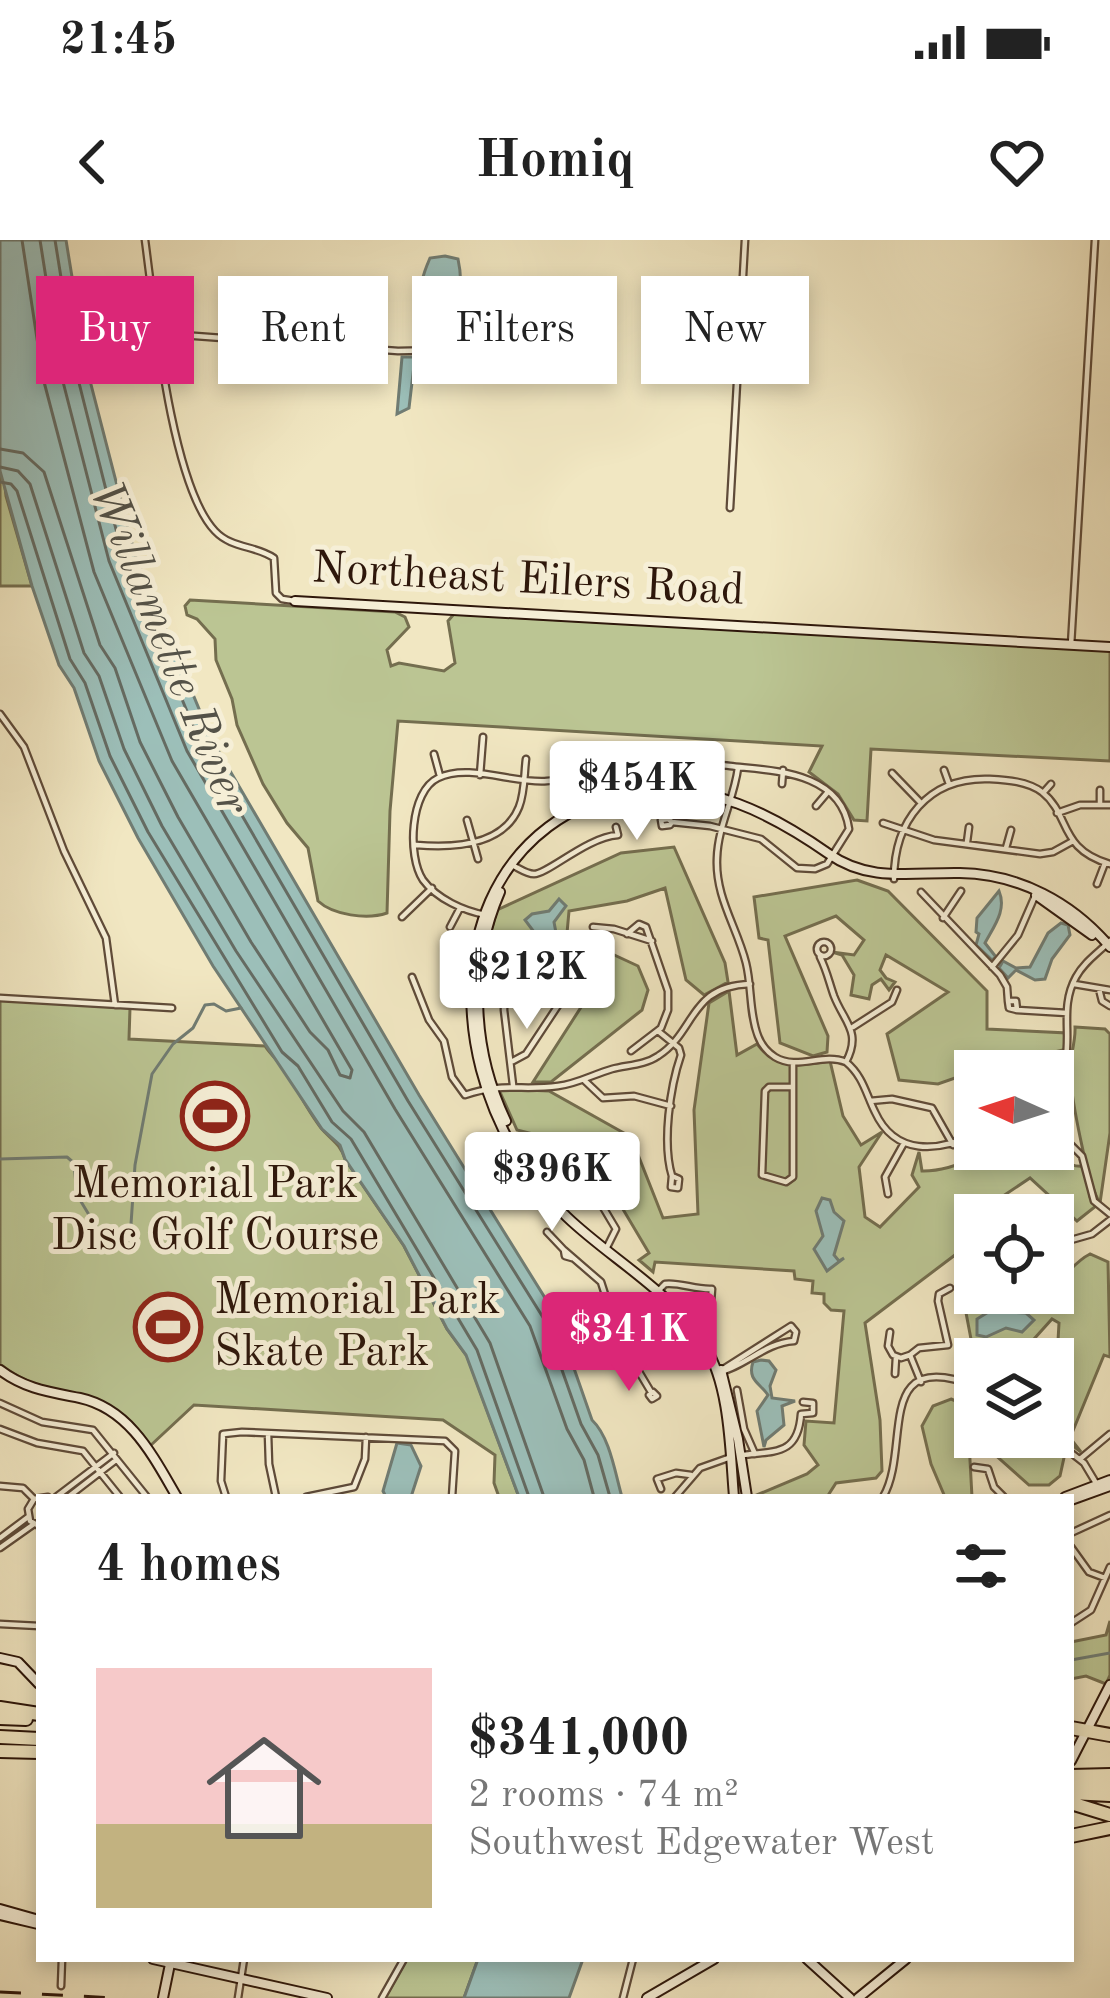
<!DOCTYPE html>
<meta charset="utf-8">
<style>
body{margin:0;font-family:"Old Standard TT",serif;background:#f2f2f2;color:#222;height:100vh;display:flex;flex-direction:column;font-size:45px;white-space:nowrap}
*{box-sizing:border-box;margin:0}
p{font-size:39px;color:#767676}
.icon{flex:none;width:66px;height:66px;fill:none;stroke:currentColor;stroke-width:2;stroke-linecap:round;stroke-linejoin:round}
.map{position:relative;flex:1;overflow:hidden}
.drawer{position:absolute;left:36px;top:1254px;width:1038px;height:468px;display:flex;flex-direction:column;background:#fff;border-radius:0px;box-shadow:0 6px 18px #0003}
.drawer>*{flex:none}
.guide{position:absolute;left:36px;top:36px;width:1038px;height:108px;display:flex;gap:24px}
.needle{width:78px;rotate:273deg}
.controls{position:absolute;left:954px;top:810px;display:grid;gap:24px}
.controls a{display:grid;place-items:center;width:120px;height:120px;border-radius:0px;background:#fff;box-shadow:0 6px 18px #0003;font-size:60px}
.price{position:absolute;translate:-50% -102px;padding:0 27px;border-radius:12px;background:#fff;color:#222;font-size:39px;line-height:78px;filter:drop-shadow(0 3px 6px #0008)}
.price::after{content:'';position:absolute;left:50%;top:72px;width:36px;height:27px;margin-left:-18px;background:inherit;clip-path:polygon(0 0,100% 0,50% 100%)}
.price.current{background:#db2777;color:#fff}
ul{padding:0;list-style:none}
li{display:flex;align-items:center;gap:36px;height:300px;padding:0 60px}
li span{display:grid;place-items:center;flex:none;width:336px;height:240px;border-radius:0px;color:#555}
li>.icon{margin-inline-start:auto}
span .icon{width:144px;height:144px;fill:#fffc;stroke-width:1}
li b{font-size:51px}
h2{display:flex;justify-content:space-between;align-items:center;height:144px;padding:0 60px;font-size:51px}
.tag{padding:0 42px;border-radius:0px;background:#fff;box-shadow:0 6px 18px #0003;font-size:42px;line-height:108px}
.tag.current{background:#db2777;color:#fff}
.status{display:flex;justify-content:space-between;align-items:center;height:84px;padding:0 60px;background:#fff;direction:ltr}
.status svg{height:33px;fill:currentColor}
header{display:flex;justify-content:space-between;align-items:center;height:156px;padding:0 60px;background:#fff;font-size:54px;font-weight:600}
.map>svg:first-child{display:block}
.green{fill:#bbc593;stroke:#746e4f;stroke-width:3}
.water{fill:#9cbfb9;stroke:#707c73;stroke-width:3}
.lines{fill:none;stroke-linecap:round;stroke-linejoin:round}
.shore{stroke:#656b62;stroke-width:3}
.stream{stroke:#707c73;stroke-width:3}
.street-casing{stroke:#5f4b39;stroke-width:9}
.secondary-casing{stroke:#2e170b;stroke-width:12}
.highway-casing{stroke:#2e170b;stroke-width:16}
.street{stroke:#f6efd7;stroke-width:4.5}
.secondary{stroke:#f6efd7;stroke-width:8}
.highway{stroke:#f1e7c2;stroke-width:12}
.rail{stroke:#2e170b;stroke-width:3;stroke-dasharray:21 21;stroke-linecap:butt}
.labels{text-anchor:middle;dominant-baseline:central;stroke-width:10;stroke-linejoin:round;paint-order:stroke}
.street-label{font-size:45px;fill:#2e170b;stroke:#f6efd7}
.poi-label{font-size:45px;fill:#2e170b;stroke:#f6efd7}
.water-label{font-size:48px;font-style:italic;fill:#545248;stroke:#f6efd7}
</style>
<div class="status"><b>21:45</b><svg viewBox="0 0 49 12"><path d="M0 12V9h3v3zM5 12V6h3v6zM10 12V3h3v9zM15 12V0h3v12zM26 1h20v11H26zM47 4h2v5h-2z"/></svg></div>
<header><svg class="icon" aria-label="back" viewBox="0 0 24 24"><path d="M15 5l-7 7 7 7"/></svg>Homiq<svg class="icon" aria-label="heart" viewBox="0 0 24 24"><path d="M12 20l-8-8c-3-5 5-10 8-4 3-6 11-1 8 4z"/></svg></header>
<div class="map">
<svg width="1110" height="1758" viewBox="0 0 1110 1758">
<rect width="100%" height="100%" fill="#f1e7c2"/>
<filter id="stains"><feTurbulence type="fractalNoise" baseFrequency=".00167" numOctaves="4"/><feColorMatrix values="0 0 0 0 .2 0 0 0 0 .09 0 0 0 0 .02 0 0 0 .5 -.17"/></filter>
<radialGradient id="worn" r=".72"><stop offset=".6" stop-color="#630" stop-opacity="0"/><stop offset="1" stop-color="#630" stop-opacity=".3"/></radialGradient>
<path class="green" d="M0,196L6,256L32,346H0Z
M190,360L395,372L405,377L409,387L387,410L391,426L399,423L444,431L455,423L448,381L454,374L1110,410V521L871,509L867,581L854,580L838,554L809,532L822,506L398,481L390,571L387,673C367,680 333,675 318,661L308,608L287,583L263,544L237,485L232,459L216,420L215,399L197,379L187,375L185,366Z
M674,607L725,723L728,742L704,755L686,740L665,648L627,661L569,671L567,693L638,726L648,750L642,770L551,842H533L594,747L596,728L487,705L497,670L621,613Z
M857,640L888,651L987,751V789L1067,793V809L975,831L938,844L899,840L887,794L948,752L886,715L880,730L886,738L895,742L889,750L881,739L872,745L869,759L851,755L854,735L842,715L832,712L854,715L864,700L836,676L785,696L828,796L827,812L813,816L780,803L768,700L759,698L754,657Z
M729,751L737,815L757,804C778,831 800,826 830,821L843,876L861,905L882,892L859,927L865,977L880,987L919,947L912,935L919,912L922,931C963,932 999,898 1042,909C1058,913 1067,929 1085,926L1090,957L1096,966L1077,981L1030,938L1000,958V975H975V1053H1003L1014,1071L1041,1053H1053V1045C1068,1035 1074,1022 1090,1014L1108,1022L1110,1117L1104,1115L1070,1198L1081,1212L1053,1190L1059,1083L1052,1079L1016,1119L975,1120L955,1015L865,1083L880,1180L882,1231L876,1238L836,1243L827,1257H752L807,1234L818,1225L804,1205L806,1181L834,1183L844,1071L831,1070L824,1063V1054L812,1053L813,1041L795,1039L794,1031L655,1022L653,1032L639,1020L649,1013L605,939L616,915L517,890L500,852L502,849L549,851L631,897L663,978L698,974L694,870L709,763Z
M0,760L130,768L129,799L265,806C272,817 284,826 290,837C299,854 309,872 321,888C331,900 340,903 345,919L404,1006L447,1089L467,1116L519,1257H499L494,1243L495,1215L443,1180L194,1165L150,1206C109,1139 52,1167 0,1124Z
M1075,787L1105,789L1110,794V893L1100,963C1087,944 1072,859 1070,835C1068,821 1076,804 1075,787Z
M951,1159L975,1169V1197H1044L1065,1213L1060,1236L1049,1245H1029L975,1197L969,1202L972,1257H945L931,1224L922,1186L933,1166Z
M1110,1381V1435L1106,1444L1086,1436L1071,1439V1402L1106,1395Z
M407,1719H478L464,1758H385Z"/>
<path class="water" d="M0,0H66L87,129L135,315L212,500L419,855L555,1074L592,1180C610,1197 615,1233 622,1257H519L466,1115L447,1089L404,1006L345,919L340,905L322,889L213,726L138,598L99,521L74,448L59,425L32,346L0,231Z
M445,16L458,19C466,56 454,65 443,96L427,102L420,93C421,83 427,70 425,61C421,40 421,39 430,18Z
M402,117H415L409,168L397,174Z
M999,651C1007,670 994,686 985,703L996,717L992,720L976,705L979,694L976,692L977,678Z
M559,659L566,666L554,682L557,698L552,703L540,700L525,680L532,674L549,671Z
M1061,683L1068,685L1070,695L1052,719L1045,739L1035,740L1016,730L1008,738L999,728L1003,721L1016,728L1030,727L1048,693Z
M822,958L830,960L834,972L844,981L834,1015L839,1021L844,1018L827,1031L814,1009L823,996L816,971Z
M990,1071L1026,1073L1034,1080L1022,1092L1006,1088L986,1097L977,1095V1079Z
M761,1120L769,1121L776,1130L770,1146L772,1158L795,1161L782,1166L784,1185L766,1200L764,1207L757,1171L768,1155C760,1143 747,1140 753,1122Z
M397,1203L411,1205L421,1226L411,1257H386L383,1251Z
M478,1719H583L569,1758H464Z"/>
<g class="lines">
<path class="shore" d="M40,0L61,134L109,321L187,511L395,869L530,1086L567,1189L584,1220L594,1257
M55,0L76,131L123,317L201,505L408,861L544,1079L581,1184L598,1215L610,1257
M0,209L23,213L44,232L100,405L115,428L140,502L178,577L251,702L310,792L328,810L340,835L350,838L352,830L172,521L94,332L43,138L22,0
M0,227L18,231L30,244L84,413L99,436L124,509L162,586L236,711L343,871L364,892L490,1103L544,1257
M0,242L11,244L17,251L70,419L85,443L110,516L148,592L282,812L298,826L332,882L351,899L477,1110L529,1257"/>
<path class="stream" d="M0,919L67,917L74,923L77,955L97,988L123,1004L130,999L135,925L152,834L173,804L193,788L205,765L214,764L226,771L241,768
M1071,1420L1110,1413"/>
<defs>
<path id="street" d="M145,0C154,66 171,245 215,291C232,309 255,305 274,318L276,353L282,359L295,361
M155,93L398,111L444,110L469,92L490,66L518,44
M657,128L717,132L738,126
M730,268L745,0
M1071,405L1095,0
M0,474L24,507L64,611L106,698L115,765
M434,514L440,536
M567,516L574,536
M738,528C734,559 718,586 717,618C715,657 737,687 746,723C752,747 749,773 758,796C761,804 767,812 775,817C798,831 822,812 846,822
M944,530L949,544
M892,533L920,562
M480,535L483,497
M782,544L783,530
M1100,550V564
M1043,553L1051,544
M816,566L827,553
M1057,573L1080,565H1110
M668,579L672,582L670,585L662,586L661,580Z
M467,580L478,619
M883,583L934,600L1040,614L1053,612L1073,601
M967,602L969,587
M416,605C451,608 503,607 519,567C525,552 524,534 526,519
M1006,608L1011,590
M514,626C520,629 527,634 534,634C548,634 587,597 618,595L616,587
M894,639C894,581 928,537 989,539C1007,540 1027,541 1042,552C1071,575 1058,609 1110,624
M1097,644L1105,623
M921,652L1000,735L1007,747L1008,761
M486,675C464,671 437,659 423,640C407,616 410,551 438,538C469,523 514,544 547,541C578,539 607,525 637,521C668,518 699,523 730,526C773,531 841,531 849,589L827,624L815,629L797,628L761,599L710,586L672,582
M402,677L432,648
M943,678L961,651
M450,687L460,668
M593,687L614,689L652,701
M627,694L639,684L646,687L668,751V770L661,788L631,811
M817 709a7 7 0 1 1 14 0a7 7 0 1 1-14 0Z
M820,717C827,731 829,742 834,756C844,782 862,792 846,822
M992,727L1018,695L1035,656
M481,734L529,736L558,744
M505,735L504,770L513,845
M412,737L429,780L444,801L452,837L465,855C503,842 522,851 558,846C577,844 594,834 612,829C627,825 645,825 658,816C696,792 689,746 750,744
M1074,744L1110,750
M1099,749L1102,761L1110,766
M0,758L172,768
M1017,770L1009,768L1008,761H1016L1017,770L1067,773
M853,787L892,762L897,750
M658,791L679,808L681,815C670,847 662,903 672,936
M513,821L526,814L559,764L557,747L562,743L567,748L561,754
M846,822C863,836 866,854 875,872C895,916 938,912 975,894
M585,841L603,858L634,856L671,866
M791,847H769L765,851L762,935L786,942L793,937V823
M1053,849C1081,809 1055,775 1076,737C1084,722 1098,713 1110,701
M870,861L892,859L932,868L953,905
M1053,887L1082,916L1094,961L1110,974
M524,922L541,915L580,927L579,933L585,937L588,931L580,927
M672,936L679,939L678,948L671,947Z
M585,937L616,989L606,1009
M888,954L885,937L904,903
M1028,971L1036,975
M547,992L564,1010
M1064,1002L1092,994L1110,980
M1053,1013L1064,1002L1055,999L1056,1008
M572,1018L565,1016L564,1010L601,1042L611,1073L626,1084
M1025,1053L1030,1060
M626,1084L665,1044C679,1042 696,1050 712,1049L710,1075L695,1088
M626,1084L623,1105L651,1152
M791,1086L796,1092L794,1101C764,1103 745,1127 717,1133Z
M890,1092L888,1106L893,1115L901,1118L910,1115
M1044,1119V1118
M895,1134L896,1117
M921,1142L910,1115L919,1108L948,1105L938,1061L939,1054L950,1048
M737,1150L744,1189L755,1214
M653,1152L657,1156L652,1159L649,1155Z
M0,1163L42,1182L93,1190L147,1257
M0,1189L37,1203L83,1211L120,1257
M268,1194L269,1224L276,1257
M1051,1197L1084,1223L1096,1243
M743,1215C776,1211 798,1215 801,1174L813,1173V1163L803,1162
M1080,1219L1110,1194
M974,1227L988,1229L994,1247L1004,1257
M0,1246L23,1248L34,1259
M661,1249L657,1239L676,1233L691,1235
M56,1257L114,1213
M68,1257L116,1220
M226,1257L221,1241L223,1194L242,1192L445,1201L455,1211L452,1257
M306,1257L354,1247L365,1219L366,1197
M675,1257L700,1228L731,1217
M883,1257C912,1208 872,1106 975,1146
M39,1286L30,1281L28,1269L34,1259L48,1257
M1071,1293L1110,1275
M0,1298L28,1277
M1071,1307L1089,1332L1105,1338
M0,1308L34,1284
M1071,1383L1091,1370L1110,1327
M0,1384L39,1386
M61,1746L62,1719
M238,1758L244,1719
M382,1758L404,1719
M623,1758L633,1719"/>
<path id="secondary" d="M295,361L1110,407
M500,652C468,726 472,809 506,881
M1036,655L1092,695
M0,1130C25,1149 50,1152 80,1158C130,1169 153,1216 177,1257
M721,1130L738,1199L747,1257
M734,1257C730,1210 730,1147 705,1106C672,1051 612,1020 567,977C485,901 445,765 490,661C517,600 570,561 636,551C708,541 772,574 829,614C870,643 913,632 960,633C1019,634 1072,662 1110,707
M1065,1257L1110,1240
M1071,1260L1110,1246
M0,1418L18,1422L39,1444
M1071,1521L1110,1445
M0,1669L39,1680
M0,1675L38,1684
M153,1719L327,1758
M807,1719L850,1758
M163,1758L170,1724
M647,1758L714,1719
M858,1758L906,1719"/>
<path id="highway" d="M0,1468L39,1474
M0,1478L26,1479
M1071,1488L1110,1495
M0,1497L39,1499
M0,1511L39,1512
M1071,1536L1110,1535
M1071,1544L1110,1546
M1071,1553L1110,1555
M1071,1563L1110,1575
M1071,1596L1110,1588"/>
</defs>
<use href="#street" class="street-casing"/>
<use href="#secondary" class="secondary-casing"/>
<use href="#highway" class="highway-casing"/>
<use href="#street" class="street"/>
<use href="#secondary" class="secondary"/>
<use href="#highway" class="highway"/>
<path class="rail" d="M0,1752L117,1758"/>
</g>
<defs>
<symbol id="stadium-ring" viewBox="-11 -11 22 22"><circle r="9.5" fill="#f6efd7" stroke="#8f2418" stroke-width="1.5"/><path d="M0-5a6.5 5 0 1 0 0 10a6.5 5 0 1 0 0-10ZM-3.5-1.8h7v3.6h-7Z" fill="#8f2418"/></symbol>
</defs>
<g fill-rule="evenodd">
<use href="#stadium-ring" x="177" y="838" width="76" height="76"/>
<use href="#stadium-ring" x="130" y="1049" width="76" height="76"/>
</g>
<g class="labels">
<g class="street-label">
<text transform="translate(528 341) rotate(3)">Northeast Eilers Road</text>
</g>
<g class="poi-label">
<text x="215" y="945">Memorial Park<tspan x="215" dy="52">Disc Golf Course</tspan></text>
<text x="214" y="1061" text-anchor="start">Memorial Park<tspan x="214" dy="52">Skate Park</tspan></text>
</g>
<g class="water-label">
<text transform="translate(168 408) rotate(68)">Willamette River</text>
</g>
</g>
<rect width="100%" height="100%" filter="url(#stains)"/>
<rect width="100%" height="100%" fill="url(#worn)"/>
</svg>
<div class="controls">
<a><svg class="needle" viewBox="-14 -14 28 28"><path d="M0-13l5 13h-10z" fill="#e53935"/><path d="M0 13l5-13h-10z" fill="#767676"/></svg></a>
<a><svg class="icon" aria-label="locate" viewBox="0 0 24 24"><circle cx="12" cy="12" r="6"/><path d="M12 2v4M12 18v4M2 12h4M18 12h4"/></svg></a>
<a><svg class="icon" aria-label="layers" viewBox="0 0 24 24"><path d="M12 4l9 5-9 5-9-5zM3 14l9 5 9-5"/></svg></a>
</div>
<b class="price" style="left:637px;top:603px">$454K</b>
<b class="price" style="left:527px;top:792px">$212K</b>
<b class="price" style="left:552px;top:994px">$396K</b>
<b class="price current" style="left:629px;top:1154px">$341K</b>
<div class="guide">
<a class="tag current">Buy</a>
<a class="tag">Rent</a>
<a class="tag">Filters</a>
<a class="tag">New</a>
</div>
<section class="drawer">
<h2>4 homes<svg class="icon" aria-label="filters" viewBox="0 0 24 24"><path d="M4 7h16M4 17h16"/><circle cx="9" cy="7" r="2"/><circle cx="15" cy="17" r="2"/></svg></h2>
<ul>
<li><span style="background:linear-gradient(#f6c9c9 65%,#c2b280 0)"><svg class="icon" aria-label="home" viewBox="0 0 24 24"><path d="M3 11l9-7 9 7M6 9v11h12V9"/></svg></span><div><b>$341,000</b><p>2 rooms · 74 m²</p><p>Southwest Edgewater West</p></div></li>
</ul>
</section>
</div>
